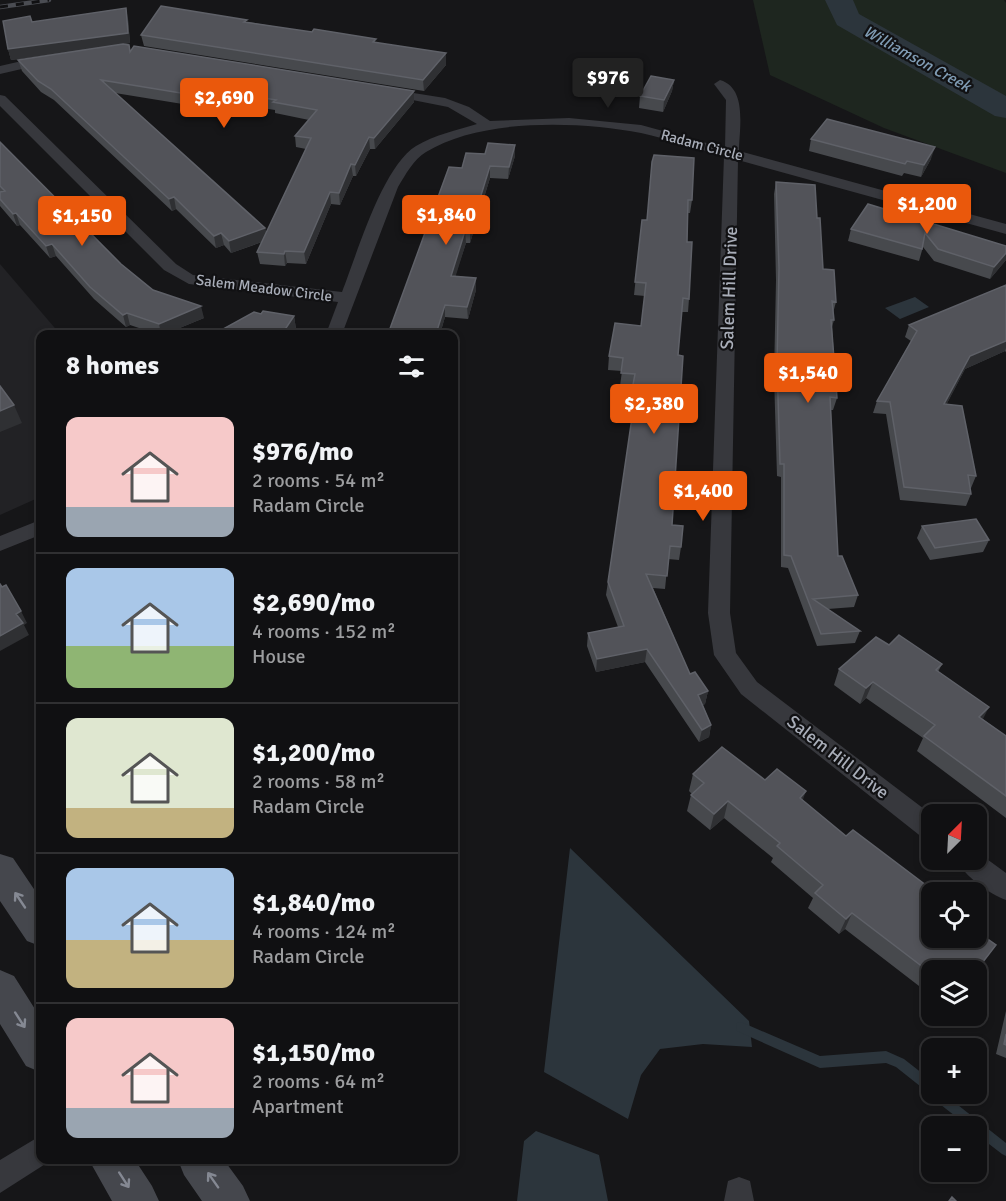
<!DOCTYPE html>
<meta charset="utf-8">
<style>
body{margin:0;font-family:Signika,sans-serif;background:#1e1e20;color:#f1f3f6;height:100vh;display:flex;flex-direction:column;font-size:22px;white-space:nowrap}
*{box-sizing:border-box;margin:0}
p{font-size:20px;color:#9c9d9f}
.icon{flex:none;width:33px;height:33px;fill:none;stroke:currentColor;stroke-width:2;stroke-linecap:round;stroke-linejoin:round}
.map{position:relative;flex:1;overflow:hidden}
.panel{position:absolute;left:36px;top:330px;width:422px;height:834px;display:flex;flex-direction:column;background:#101012;border-radius:12px;box-shadow:0 3px 9px #0003,0 0 0 2px #303032}
.panel>*{flex:none}
.needle{width:39px;rotate:24deg}
.buttons{position:absolute;left:921px;top:804px;display:grid;gap:12px}
.buttons a{display:grid;place-items:center;width:66px;height:66px;border-radius:12px;background:#101012;box-shadow:0 3px 9px #0003,0 0 0 2px #303032;font-size:30px}
.price{position:absolute;translate:-50% -51px;padding:0 14px;border-radius:6px;background:#ea580c;color:#fff;font-size:20px;line-height:39px;filter:drop-shadow(0 2px 3px #0008)}
.price::after{content:'';position:absolute;left:50%;top:36px;width:18px;height:14px;margin-left:-9px;background:inherit;clip-path:polygon(0 0,100% 0,50% 100%)}
.price.on{background:#222;color:#fff}
ul{padding:0;list-style:none}
li{display:flex;align-items:center;gap:18px;height:150px;padding:0 30px}
li+li{border-top:2px solid #303032}
li span{display:grid;place-items:center;flex:none;width:168px;height:120px;border-radius:12px;color:#555}
li>.icon{margin-inline-start:auto}
span .icon{width:72px;height:72px;fill:#fffc;stroke-width:1}
li b{font-size:26px}
h2{display:flex;justify-content:space-between;align-items:center;height:72px;padding:0 30px;font-size:26px}
.map>svg:first-child{display:block}
.built{fill:#222225}
.green{fill:#1e261f}
.water{fill:#2c353c}
.lines{fill:none;stroke-linecap:round;stroke-linejoin:round}
.stream{fill:#2c353c;fill-rule:evenodd}
.river{fill:#2c353c;fill-rule:evenodd}
.street{fill:#37383d;fill-rule:evenodd}
.secondary{fill:#45474d;fill-rule:evenodd}
.rail-casing{stroke:#4a4c52;stroke-width:4.5}
.rail{stroke:#111113;stroke-width:3;stroke-dasharray:8;stroke-linecap:butt}
.wall{fill:#47494d;fill-rule:evenodd}
.shaded-wall{fill:#2f3033}
.building{fill:#525359;stroke:#5f6168;stroke-width:1.5}
.oneway{stroke:#858993}
.labels{text-anchor:middle;dominant-baseline:central;stroke-width:4.5;stroke-linejoin:round;paint-order:stroke}
.far-street-label{font-size:15px;fill:#a8adb8;stroke:#111113}
.far-water-label{font-size:16px;font-style:italic;fill:#7f9bb3;stroke:#111113}
.street-label{font-size:18px;fill:#a8adb8;stroke:#111113}
</style>
<div class="map">
<svg width="1006" height="1201" viewBox="0 0 1006 1201">
<rect width="100%" height="100%" fill="#161618"/>
<path class="built" d="M0,264L60,334H40V497L0,515Z"/>
<path class="green" d="M753,0H1004L1006,3V173L884,128L770,75Z"/>
<path class="water" d="M915,297L929,307L900,319L885,308Z
M570,848L749,1021L752,1047L703,1044L660,1049L641,1075L628,1119L544,1072Z
M536,1131L599,1155L608,1201H517L524,1141Z"/>
<g class="lines">
<path class="stream" d="M741,1022L820,1056L886,1051L904,1059L932,1081V1094H944L1006,1143V1156L1002,1154L976,1134V1126H968L932,1098L930,1094L896,1067L886,1063L820,1068L737,1031L736,1027L737,1023Z"/>
<path class="river" d="M825,0H853L859,14L1006,96V118L995,116L837,25Z"/>
<path class="street" d="M48,55L52,56V62L0,74V66Z
M720,80C748,88 739,130 739,151L1006,224V234L738,160L730,613L736,653L757,682L932,815V841L923,838L741,694L714,655L708,613L724,156C697,149 669,139 641,133C579,121 481,118 426,152C413,160 406,174 398,187L342,334H326L338,302L189,284L164,270L0,106V95L5,96L176,264L193,275L342,292C357,254 382,167 416,146C434,135 457,130 477,124L448,107L382,94V88L445,98L469,107L490,121L569,118L641,125L725,148L726,100L714,84Z
M40,520V535L0,551V536Z
M976,851L1006,873V900C990,894 963,876 958,860H976Z
M40,1136V1160H51L50,1161L0,1193V1160Z
M739,1177L750,1181L754,1201H724L728,1181Z"/>
<path class="secondary" d="M0,854L13,858L40,898V946L27,941L0,901Z
M0,970L14,976L40,1017V1072L26,1066L0,1024Z
M89,1160H135L152,1186L159,1201H112Z
M178,1160H224L243,1186L250,1201H202L184,1175Z"/>
<defs>
<path id="rail" d="M0,7L49,0"/>
</defs>
<use href="#rail" class="rail-casing"/>
<use href="#rail" class="rail"/>
</g>
<path class="wall" d="M128,19L130,43L124,44L130,51L414,91V102L375,149H370L356,176H353L340,205L331,204L306,264L287,263L285,266L260,264L257,252L262,242L231,253L224,245L216,248L176,209L172,211L54,100L41,92L22,71L18,60L112,46L11,60L8,49L32,22ZM115,93L201,107L208,100L275,110V113L309,120L295,136L296,147L306,149L266,233L265,228Z
M248,22L376,43L446,65L424,91L144,46L141,35Z
M674,80L672,91L663,112L639,108L640,96Z
M811,139L931,159L921,177L904,173L902,176L809,151Z
M0,142L121,264L153,290L204,318L165,334H157L130,325L126,327L94,299L56,256L50,258L20,225L17,226L0,206Z
M515,145V156L508,179L490,178L470,243H466L455,276L476,278V290L468,319L445,317L440,334H388L462,168L485,154Z
M652,162L692,200L690,213H688L687,242L689,299L688,312H682L678,355L672,525L681,547L679,560L668,559L665,589L653,588L690,674L708,691L705,704L703,705L711,725L709,737L699,742L645,662L596,672L587,646L588,633L618,627L606,595L634,404L631,403L633,387L620,386L622,371L608,370L609,356L641,326L645,296L634,295L642,220H647Z
M776,182L817,218L823,269L836,302L833,313L834,320L832,327L837,398L833,410H831L838,556L858,595L854,607L828,609L860,631L855,643L817,646L788,568L781,567V477L777,476L774,376L776,280L774,194Z
M868,204L1006,246V260L990,279L934,261L923,247L919,261L848,241L851,229Z
M1006,285V352L1005,351L965,369L946,405L976,476L971,488H970L971,494L966,506L900,500L886,414L873,413L877,401L911,341L905,337L909,325Z
M261,314L294,316L296,329L292,334H225L223,329Z
M922,526L989,540L983,552L930,560L917,538Z
M889,645L942,664L938,672L983,719L1006,736V818L917,751L923,738L866,698L860,704L834,685L839,669Z
M693,774L765,780L803,801L932,970V996L845,929L839,934L808,908L813,898L771,862L773,858L724,818L710,830L687,811L691,795L692,794L689,791Z
M1006,1011V1058L996,1054Z"/>
<path class="shaded-wall" d="M126,8L128,19L130,43L11,60L8,49Z
M446,53V65L424,91L423,80Z
M674,80L672,91L663,112L664,100Z
M206,89L208,100L201,107L199,96Z
M414,91V102L375,149L374,138Z
M369,137L370,149L356,176L355,165Z
M515,145V156L508,179L509,167Z
M935,147L931,159L921,177L924,165Z
M351,164L353,176L340,205L339,193Z
M490,166V178L470,243V231Z
M330,192L331,204L306,264L304,252Z
M174,197L176,209L172,211L169,199Z
M16,213L20,225L17,226L13,214Z
M265,228L267,240L231,253L229,241Z
M465,231L466,243L452,288L451,276Z
M221,233L224,245L216,248L214,236Z
M52,244L56,256L50,258L46,246Z
M285,251L287,263L285,266L284,254Z
M1006,253V260L990,279L994,267Z
M476,278V290L468,319L467,307Z
M445,305V317L440,334H436Z
M201,306L204,318L165,334H161L159,324Z
M127,313L130,325L126,327L123,315Z
M294,316L296,329L292,334H282Z
M1006,341V348L1005,351L965,369L940,417L944,404L970,356Z
M14,405L22,423L0,432V411Z
M21,611L27,623L24,625L29,635L0,651V636L16,614Z
M647,649L645,662L596,672L597,659Z
M873,682L866,698L860,704L866,688Z
M708,691L705,704L696,707L698,695Z
M989,707L981,723L979,717Z
M711,725L709,737L699,742L702,730Z
M806,791L800,808V798Z
M728,801L724,818L710,830L714,814Z
M852,913L845,929L839,934L846,919Z"/>
<path class="building" d="M161,6L247,20L244,22L312,32L314,29L376,39L373,42L446,53L423,80L141,35Z
M126,8L128,33L8,49L3,21L30,16L32,22Z
M123,44L129,45L130,52L134,46L414,91L374,138L369,137L355,165L351,164L339,193L330,192L304,252L285,251L284,254L257,252L311,138L295,136L317,110L273,102L276,100L206,89L199,96L101,80L265,228L229,241L221,233L214,236L174,197L169,199L51,89L38,81L18,60Z
M651,76L674,80L664,100L640,96Z
M827,119L935,147L924,165L907,161L905,164L811,139Z
M0,142L121,264L153,290L201,306L159,324L127,313L123,315L90,287L52,244L46,246L16,213L13,214L0,199V192L5,191L0,186Z
M488,143L515,145L509,167L490,166L470,231H465L451,276L476,278L467,307L445,305L436,334H388L449,167L462,168L466,153L485,154Z
M654,155L694,158L692,200H688L687,242H692L689,299L683,298L678,355L683,356L672,525L683,526L681,547L670,546L667,576L646,574L690,674L695,672L708,691L698,695L711,725L702,730L647,649L597,659L588,633L624,626L608,582L636,390H632L635,374L621,373L623,358L609,356L615,323L641,326L646,283L635,282L642,220H647L652,162Z
M776,182L815,185L817,218H820L823,269L834,270L836,302L832,301L834,320H831L837,398L830,397L838,556H842L858,595L813,599L860,631L821,634L791,556L784,555V464H780L777,363L779,268Z
M868,204L1006,246V253L994,267L938,249L925,233L922,249L851,229Z
M1006,285V341L970,356L944,404L962,406L976,476L968,475L971,494L904,487L890,402L877,401L917,331L909,325Z
M263,311L294,316L282,334H253L223,329L254,312L261,314Z
M0,386L14,405L0,411Z
M976,519L989,540L935,548L922,526Z
M0,584L2,587L6,585L21,611L16,614L23,623L0,636Z
M899,635L942,664L936,670L989,707L979,717L1006,736V796L924,736L935,725L873,682L866,688L839,669L876,637L889,645Z
M722,747L765,780L777,769L806,791L800,798L846,836L853,830L935,892H932V938H976V931L996,945L976,971L932,970V974L852,913L846,919L815,893L823,885L777,846L780,843L728,801L714,814L691,795L704,783L693,774Z
M1006,1034V1045L1004,1044Z
M952,1197L956,1201H949Z"/>
<defs><path id="oneway-shaft" d="M-6 0H5M1.5-3L5.5 0L1.5 3" fill="none" stroke-width="1.6" stroke-linecap="round" stroke-linejoin="round" transform="scale(1.5)"/></defs>
<g class="oneway">
<use href="#oneway-shaft" transform="translate(20 900) rotate(-124)"/>
<use href="#oneway-shaft" transform="translate(20 1020) rotate(57)"/>
<use href="#oneway-shaft" transform="translate(124 1180) rotate(57)"/>
<use href="#oneway-shaft" transform="translate(213 1180) rotate(-125)"/>
</g>
<g class="labels">
<g class="far-street-label">
<text transform="translate(702 145) rotate(15)">Radam Circle</text>
<text transform="translate(264 288) rotate(7)">Salem Meadow Circle</text>
</g>
<g class="far-water-label">
<text transform="translate(917 59) rotate(29)">Williamson Creek</text>
</g>
<g class="street-label">
<text transform="translate(729 288) rotate(-88)">Salem Hill Drive</text>
<text transform="translate(838 757) rotate(38)">Salem Hill Drive</text>
</g>
</g>
</svg>
<div class="buttons">
<a><svg class="needle" viewBox="-14 -14 28 28"><path d="M0-13l5 13h-10z" fill="#e53935"/><path d="M0 13l5-13h-10z" fill="#9c9d9f"/></svg></a>
<a><svg class="icon" aria-label="locate" viewBox="0 0 24 24"><circle cx="12" cy="12" r="6"/><path d="M12 2v4M12 18v4M2 12h4M18 12h4"/></svg></a>
<a><svg class="icon" aria-label="layers" viewBox="0 0 24 24"><path d="M12 4l9 5-9 5-9-5zM3 14l9 5 9-5"/></svg></a>
<a>+</a>
<a>−</a>
</div>
<b class="price on" style="left:608px;top:109px">$976</b>
<b class="price" style="left:224px;top:129px">$2,690</b>
<b class="price" style="left:927px;top:235px">$1,200</b>
<b class="price" style="left:446px;top:246px">$1,840</b>
<b class="price" style="left:82px;top:247px">$1,150</b>
<b class="price" style="left:808px;top:404px">$1,540</b>
<b class="price" style="left:654px;top:435px">$2,380</b>
<b class="price" style="left:703px;top:522px">$1,400</b>
<section class="panel">
<h2>8 homes<svg class="icon" aria-label="filters" viewBox="0 0 24 24"><path d="M4 7h16M4 17h16"/><circle cx="9" cy="7" r="2"/><circle cx="15" cy="17" r="2"/></svg></h2>
<ul>
<li><span style="background:linear-gradient(#f6c9c9 75%,#9aa5b1 0)"><svg class="icon" aria-label="home" viewBox="0 0 24 24"><path d="M3 11l9-7 9 7M6 9v11h12V9"/></svg></span><div><b>$976/mo</b><p>2 rooms · 54 m²</p><p>Radam Circle</p></div></li>
<li><span style="background:linear-gradient(#a9c7e8 65%,#8fb573 0)"><svg class="icon" aria-label="home" viewBox="0 0 24 24"><path d="M3 11l9-7 9 7M6 9v11h12V9"/></svg></span><div><b>$2,690/mo</b><p>4 rooms · 152 m²</p><p>House</p></div></li>
<li><span style="background:linear-gradient(#dfe7d0 75%,#c2b280 0)"><svg class="icon" aria-label="home" viewBox="0 0 24 24"><path d="M3 11l9-7 9 7M6 9v11h12V9"/></svg></span><div><b>$1,200/mo</b><p>2 rooms · 58 m²</p><p>Radam Circle</p></div></li>
<li><span style="background:linear-gradient(#a9c7e8 60%,#c2b280 0)"><svg class="icon" aria-label="home" viewBox="0 0 24 24"><path d="M3 11l9-7 9 7M6 9v11h12V9"/></svg></span><div><b>$1,840/mo</b><p>4 rooms · 124 m²</p><p>Radam Circle</p></div></li>
<li><span style="background:linear-gradient(#f6c9c9 75%,#9aa5b1 0)"><svg class="icon" aria-label="home" viewBox="0 0 24 24"><path d="M3 11l9-7 9 7M6 9v11h12V9"/></svg></span><div><b>$1,150/mo</b><p>2 rooms · 64 m²</p><p>Apartment</p></div></li>
</ul>
</section>
</div>
